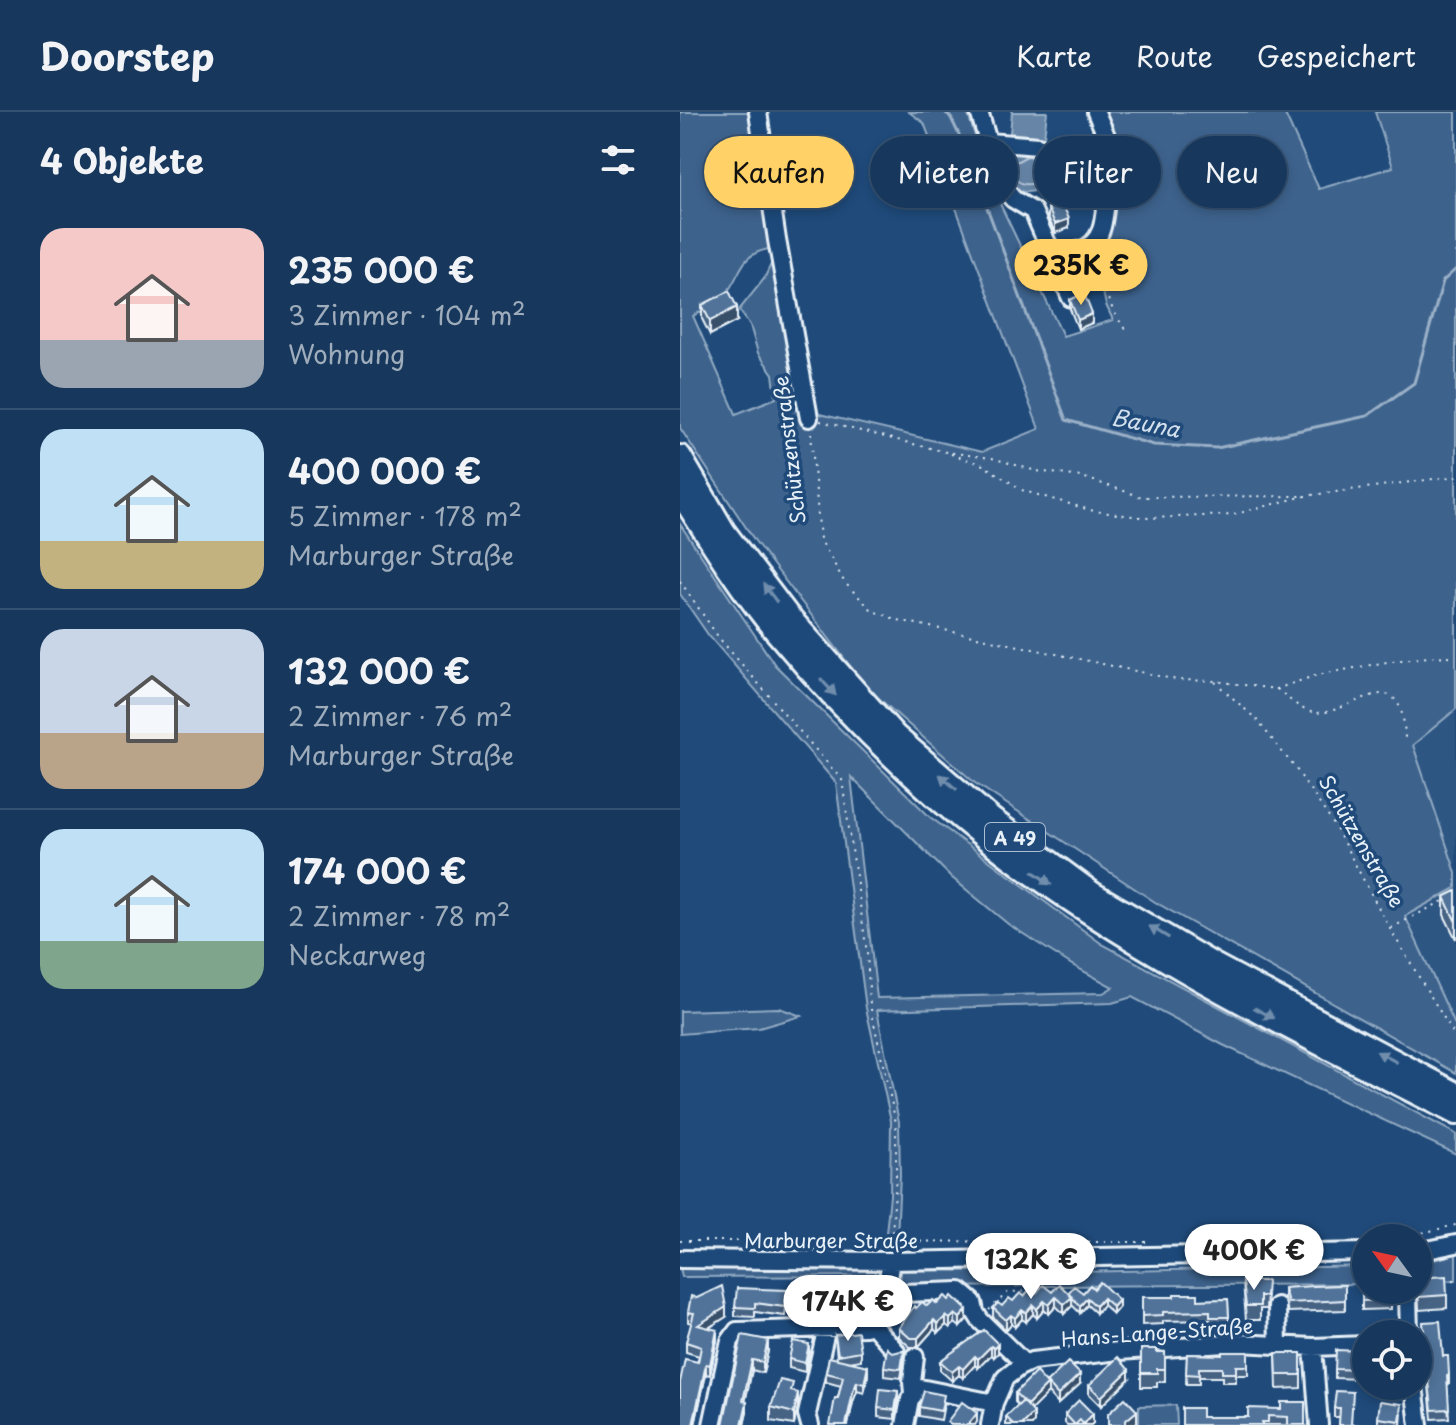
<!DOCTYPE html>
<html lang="de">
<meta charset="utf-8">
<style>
body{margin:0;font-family:"Playpen Sans",sans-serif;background:#244365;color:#f1f3f6;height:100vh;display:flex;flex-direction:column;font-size:30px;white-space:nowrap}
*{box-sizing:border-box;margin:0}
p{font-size:26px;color:#9eacbb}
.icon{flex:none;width:44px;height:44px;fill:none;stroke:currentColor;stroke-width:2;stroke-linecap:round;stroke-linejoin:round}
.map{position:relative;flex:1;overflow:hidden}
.panel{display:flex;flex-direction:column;background:#17385c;width:680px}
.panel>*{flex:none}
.top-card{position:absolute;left:24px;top:24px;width:632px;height:72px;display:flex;gap:16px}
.needle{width:52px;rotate:303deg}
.tools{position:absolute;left:672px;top:1112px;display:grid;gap:16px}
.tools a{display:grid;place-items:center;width:80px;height:80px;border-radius:50%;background:#17385c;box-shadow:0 4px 12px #0003,0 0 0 2px #365272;font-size:40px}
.price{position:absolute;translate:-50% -68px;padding:0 18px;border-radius:28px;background:#fff;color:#222;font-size:26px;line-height:52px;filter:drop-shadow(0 2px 4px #0008)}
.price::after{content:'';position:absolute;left:50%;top:48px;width:24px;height:18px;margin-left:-12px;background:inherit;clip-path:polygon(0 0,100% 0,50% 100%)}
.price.current{background:#ffd166;color:#111}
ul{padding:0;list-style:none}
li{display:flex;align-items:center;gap:24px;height:200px;padding:0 40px}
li+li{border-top:2px solid #365272}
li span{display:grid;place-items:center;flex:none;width:224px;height:160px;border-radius:24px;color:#555}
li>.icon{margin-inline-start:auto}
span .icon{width:96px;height:96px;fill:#fffc;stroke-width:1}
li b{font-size:34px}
h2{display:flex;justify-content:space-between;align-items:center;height:96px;padding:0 40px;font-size:34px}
.tag{padding:0 28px;border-radius:36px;background:#17385c;box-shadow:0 4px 12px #0003,0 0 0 2px #365272;font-size:28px;line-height:72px}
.tag.current{background:#ffd166;color:#111}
header{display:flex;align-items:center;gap:48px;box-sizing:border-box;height:112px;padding:0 40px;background:#17385c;border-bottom:2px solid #365272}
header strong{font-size:38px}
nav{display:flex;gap:44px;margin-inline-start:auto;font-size:28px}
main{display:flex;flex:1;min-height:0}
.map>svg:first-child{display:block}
.built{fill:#2e5683}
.green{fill:#3c628c;stroke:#92aac2;stroke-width:2;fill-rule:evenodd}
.water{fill:#6685a7;stroke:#9ab0c7;stroke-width:2}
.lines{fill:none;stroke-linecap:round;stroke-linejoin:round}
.shore{stroke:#b4c6d8;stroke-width:2}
.stream{stroke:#9ab0c7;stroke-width:3}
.minor-casing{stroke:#e8f1f8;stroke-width:22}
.highway-casing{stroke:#e8f1f8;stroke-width:28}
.path{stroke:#e8f1f8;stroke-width:2;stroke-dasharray:2 6;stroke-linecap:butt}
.minor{stroke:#1f4a7a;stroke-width:16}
.highway{stroke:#1f4a7a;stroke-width:22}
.wall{fill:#466384;stroke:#e8f1f8;stroke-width:2}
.shaded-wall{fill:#39506b;stroke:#e8f1f8;stroke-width:2}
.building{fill:#517399;stroke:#e8f1f8;stroke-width:2}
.oneway{fill:#6f8dac}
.labels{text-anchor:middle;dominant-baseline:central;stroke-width:7;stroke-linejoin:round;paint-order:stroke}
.shield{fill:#1f4a7a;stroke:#acbfd2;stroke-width:2}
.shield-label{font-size:18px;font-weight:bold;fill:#e8f1f8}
.street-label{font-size:20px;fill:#e8f1f8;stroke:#1f4a7a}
.water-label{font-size:22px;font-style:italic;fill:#d4e1ec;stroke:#1f4a7a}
</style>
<header>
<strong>Doorstep</strong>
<nav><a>Karte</a><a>Route</a><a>Gespeichert</a></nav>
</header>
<main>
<section class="panel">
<h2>4 Objekte<svg class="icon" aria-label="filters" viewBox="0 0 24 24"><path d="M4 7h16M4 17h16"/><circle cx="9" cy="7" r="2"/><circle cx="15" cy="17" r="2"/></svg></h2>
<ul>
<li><span style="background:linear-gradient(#f6c9c9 70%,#9aa5b1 0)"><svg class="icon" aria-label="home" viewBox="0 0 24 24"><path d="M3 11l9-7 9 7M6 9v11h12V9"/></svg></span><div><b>235 000 €</b><p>3 Zimmer · 104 m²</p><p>Wohnung</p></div></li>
<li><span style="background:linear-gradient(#bfe0f5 70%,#c2b280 0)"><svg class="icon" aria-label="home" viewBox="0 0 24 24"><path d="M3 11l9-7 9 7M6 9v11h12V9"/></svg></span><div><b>400 000 €</b><p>5 Zimmer · 178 m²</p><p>Marburger Straße</p></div></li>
<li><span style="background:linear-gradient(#c9d6e8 65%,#b9a48a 0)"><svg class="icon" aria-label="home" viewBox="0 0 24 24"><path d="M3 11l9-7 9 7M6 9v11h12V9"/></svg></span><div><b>132 000 €</b><p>2 Zimmer · 76 m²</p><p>Marburger Straße</p></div></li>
<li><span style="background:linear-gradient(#bfe0f5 70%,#7fa58c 0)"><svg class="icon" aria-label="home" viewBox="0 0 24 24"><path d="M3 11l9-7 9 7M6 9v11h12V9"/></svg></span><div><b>174 000 €</b><p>2 Zimmer · 78 m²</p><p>Neckarweg</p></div></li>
</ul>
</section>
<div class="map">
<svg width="776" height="1313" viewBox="0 0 776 1313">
<rect width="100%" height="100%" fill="#1f4a7a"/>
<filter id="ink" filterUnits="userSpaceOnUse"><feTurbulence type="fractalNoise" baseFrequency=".0125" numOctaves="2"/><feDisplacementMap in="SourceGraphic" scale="16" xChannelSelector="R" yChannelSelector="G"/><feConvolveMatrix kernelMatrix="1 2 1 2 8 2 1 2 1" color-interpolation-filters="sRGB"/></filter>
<g filter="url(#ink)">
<path class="built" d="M776,597V761L733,633Z
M776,776V915L725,804Z"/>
<path class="green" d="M0,0H68L80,39L93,136C57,142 64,160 45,183C38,191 23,198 13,204L56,302L96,286L93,262L78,241L70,213L59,198L84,167L94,146L135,301L302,340L359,317L244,11L229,0H287L313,77L383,224L433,208L426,193L412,135L427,40L414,0H604L639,77L713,55L695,0H776V597L733,633L776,761V776L725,804L776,915V961L475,790L295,671L186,575L75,429L0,316Z
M0,412L95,553L250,705L422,832L776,1022V1042L543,933L452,885L432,891L197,898L219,1010L220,1063L217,1126L206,1121L210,1083L211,1009L186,896L156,671L29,524L0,482ZM171,665L271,765L328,812L392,853L433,875L423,881L197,886Z
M99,896L121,904L79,916L0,922V899Z
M776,1142V1168L738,1171V1152Z
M686,1154V1172L220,1175L221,1158L393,1160Z
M0,1155H193L196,1164L2,1165Z
M496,1293L497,1313H459V1294Z"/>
<path class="water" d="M332,0H367L364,25L330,21Z
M347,36L369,50L367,70C335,102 303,49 347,36Z
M378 65a23 23 0 1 1 46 0a23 23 0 1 1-46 0Z"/>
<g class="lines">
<path class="shore" d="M356,46L347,44L336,50L333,62C337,72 345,74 355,71L362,60L360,50
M386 65a15 15 0 1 1 30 0a15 15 0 1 1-30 0Z"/>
<path class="stream" d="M265,0L271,6L283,31L386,308L474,333L537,336L687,304L734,271L763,169L776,157
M0,1L1,0"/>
<defs>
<path id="minor" d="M78,0L97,128L129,306
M299,0L322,74L333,87L353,99L391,186
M308,30L358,34L374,51L372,75
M369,135C387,145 413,141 421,118C425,108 430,55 430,42C430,29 421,13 416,0
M738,1140L776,1132
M0,1147L211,1149L686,1140
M728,1183L729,1222
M217,1188L224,1181L280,1179L293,1190L295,1200L300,1208L345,1252
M597,1194L598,1233
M192,1212L216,1239
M633,1235L639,1313
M734,1274L739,1313
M233,1281L232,1270L235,1245
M32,1313L50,1229L57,1219L186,1215L202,1201L211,1149
M130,1313L127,1302L146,1219
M225,1313L230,1287L240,1276L314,1291
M310,1313L314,1291L325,1266L339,1255L352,1249L439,1239L560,1231L633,1235L686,1233"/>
<path id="highway" d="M0,345L44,420L107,503L215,624L311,707L413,782L532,852L776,982
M0,380C30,427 60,476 96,519C159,594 230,666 307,727C449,839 616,919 776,1001"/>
</defs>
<use href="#minor" class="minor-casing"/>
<use href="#highway" class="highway-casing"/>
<path class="path" d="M421,140C422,178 426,188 446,219
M140,309L266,340L312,346L356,359L402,365L462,385L625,384
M131,321L140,427L165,471L193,499L218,508L497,568L534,569L596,577L637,563L712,549L758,544L776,546
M271,342L303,353L344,379L414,399L468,406L552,403L625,384L776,364
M0,469L39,526L162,668L187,841L190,893L216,1011V1063L211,1136
M535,570L576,607L616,657L654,713L710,817L776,926
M597,577C606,584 617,595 628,599C664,613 722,537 725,626
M711,816L765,788
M695,1126L724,1125L776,1113
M0,1129L471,1130
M765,1168H776
M309,1198L328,1180L359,1179"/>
<use href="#minor" class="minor"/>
<use href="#highway" class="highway"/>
</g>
<path class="wall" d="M368,76L389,116L375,121L368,105V96L372,95L368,85Z
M390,188L412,211L398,217L390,197Z
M22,193L57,209L30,223L22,207Z
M776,779V827L764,803V785Z
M738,1166L767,1183V1196L739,1198Z
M563,1169L587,1182L586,1197H580V1208H566Z
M682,1172L711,1178V1197L682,1198Z
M410,1173L439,1195L433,1202L423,1193L416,1201L407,1193L400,1201L392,1193L384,1202L376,1194L369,1202L364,1198L357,1206L353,1202L346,1210L342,1207L335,1215L331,1212L326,1218L313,1205V1196L322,1194L344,1184L356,1181H403Z
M665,1173V1198L608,1200L604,1185V1176Z
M140,1175L141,1205L122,1206L121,1176Z
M175,1176L188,1179L182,1204L156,1203V1194Z
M462,1185L518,1188L548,1187L549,1214H530V1208L483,1209V1212L462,1213Z
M107,1187L105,1204L75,1200V1205L55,1204V1195Z
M257,1192L287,1207L280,1215L275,1211L270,1216L266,1213L258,1221L254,1217L238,1235H230L219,1225V1216L236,1196Z
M8,1200L46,1205L29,1216L37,1228L30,1263L26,1262L15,1313H0L19,1244L6,1240V1230L12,1211L8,1210Z
M743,1210L763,1244L769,1263V1272L767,1273L769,1306L752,1307Z
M304,1218L318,1241L314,1245L311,1243L298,1256L295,1253L283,1266L279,1263L272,1269L260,1258V1249Z
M62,1223L88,1239L83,1261L72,1258L65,1290L67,1300L64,1313H43Z
M155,1223L181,1239V1248L169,1250L188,1263L184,1281L177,1279L173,1290L168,1313H150L161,1274L146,1270V1261L157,1247Z
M461,1237L485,1240V1270H477V1275H461Z
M681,1239L680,1267L655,1266V1257Z
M568,1240V1263H556V1270H542V1265H519V1272H506L507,1242L542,1243Z
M129,1241L125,1260L109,1256V1247Z
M596,1241H621V1276L597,1277Z
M224,1247L221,1266L204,1264V1255Z
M449,1267L421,1294L409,1282V1273Z
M366,1271L400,1272L378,1292L368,1281L351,1297L354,1310L352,1313H326V1305L338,1293L335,1290V1281Z
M113,1280L118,1294L114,1313L91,1309V1295Z
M673,1280L659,1313L660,1305H654V1296Z
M218,1289L215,1307L198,1305V1296Z
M264,1292L261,1308L239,1304V1295Z
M601,1297L625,1313H502L522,1305H568Z
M722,1301L721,1313H698V1306Z
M385,1302L413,1311L411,1313H387L385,1311Z"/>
<path class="shaded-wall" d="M389,107V116L375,121V112Z
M57,195V209L30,223V209Z
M412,202V211L398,217V208Z
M188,1170V1179L182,1204V1195Z
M376,1185V1194L369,1202V1193Z
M392,1185V1194L384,1202V1192Z
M407,1186V1193L400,1201V1194Z
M423,1186V1193L416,1201V1194Z
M439,1188V1195L433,1202V1195Z
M364,1189V1198L357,1206V1197Z
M353,1193V1202L346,1210V1201Z
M46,1195V1205L18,1222V1213Z
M287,1198V1207L280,1215V1206Z
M342,1198V1207L335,1215V1206Z
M275,1202V1211L270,1216V1207Z
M331,1203V1212L326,1218V1208Z
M266,1204V1213L258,1221V1212Z
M254,1208V1217L238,1235V1226Z
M37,1218V1228L30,1263V1253Z
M88,1228V1239L83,1261V1250Z
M129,1232V1241L125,1260V1251Z
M318,1232V1241L314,1245V1236Z
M311,1234V1243L298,1256V1247Z
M295,1244V1253L283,1266V1257Z
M72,1248V1258L63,1300V1289Z
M26,1252V1262L15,1313H13Z
M188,1254V1263L184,1281V1272Z
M279,1254V1263L272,1269V1260Z
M449,1258V1267L421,1294V1285Z
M400,1262V1272L378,1292V1283Z
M177,1270V1279L173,1290L168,1313H166L173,1280Z
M368,1272V1281L347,1302V1293Z
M218,1279V1289L215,1307V1298Z
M118,1281V1294L114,1313V1301Z
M67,1290V1300L64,1313H62Z
M457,1299V1312L445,1313V1309Z
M297,1301V1310L295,1313H288Z
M354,1301V1310L352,1313H342Z
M413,1302V1311L411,1313H403Z"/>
<path class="building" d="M368,76H376L389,107L375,112L368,96L375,94Z
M49,179L57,195L30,209L22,193Z
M404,181L412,202L398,208L390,188Z
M776,779V810L764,785Z
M766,1164L767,1183L739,1185L738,1166Z
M177,1168L188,1170L182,1195L156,1194L161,1173L175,1176Z
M563,1169H587L586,1184H580V1194H566Z
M420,1170L439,1188L433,1195L423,1186L416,1194L407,1186L400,1194L388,1181L394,1174L403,1181L410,1173L414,1177Z
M379,1172L392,1185L384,1192L376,1185L369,1193L364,1189L357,1197L353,1193L346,1201L342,1198L335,1206L331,1203L326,1208L313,1196L318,1191L322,1194L329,1186L333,1189L340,1181L344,1184L351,1176L356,1181L363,1173L372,1180Z
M682,1172H686V1178H711V1188L682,1189Z
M665,1173V1188L608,1191L604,1176L634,1174Z
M42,1174L46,1195L18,1213L37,1218L30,1253L26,1252L13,1313H0V1270L5,1247L18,1250L21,1235L6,1230L14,1201L8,1200L11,1184L17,1186Z
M140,1175L141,1196L122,1197L121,1176Z
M57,1176L107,1178L105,1195L75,1191V1196L55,1195Z
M494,1182H518V1188L548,1187L549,1205H530V1199L483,1200V1203L462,1204V1185H494Z
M265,1184L269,1188L272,1184L287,1198L280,1206L275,1202L270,1207L266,1204L258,1212L254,1208L238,1226H230L219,1216L234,1194L236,1196L242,1190L247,1194L253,1188L257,1192Z
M760,1209L763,1244H768L769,1263L767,1264L769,1297L752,1298L743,1210Z
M304,1218L318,1232L314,1236L311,1234L298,1247L295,1244L283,1257L279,1254L272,1260L260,1249Z
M178,1220L181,1239L158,1243L155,1223Z
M62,1223L88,1228L83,1250L72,1248L63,1289L67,1290L62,1313H43Z
M113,1229L129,1232L125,1251L109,1247Z
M207,1236L213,1241L224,1238L221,1257L204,1255Z
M461,1237H477V1240H485V1257H477V1261H461Z
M656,1238L681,1239L680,1258L655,1257Z
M542,1240H568V1254H556V1261H542V1256H519V1263L506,1262L507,1242L542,1243Z
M596,1241H621V1263H597Z
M149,1245L188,1254L184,1272L177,1270L173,1280L166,1313H150L155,1286H158L163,1265L146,1261Z
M438,1245L449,1258L421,1285L409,1273Z
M388,1250L400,1262L378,1283L368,1272L347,1293L335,1281L356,1260L366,1271Z
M100,1268L113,1271L111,1279L118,1281L114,1301L91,1295Z
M200,1277L218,1279L215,1298L198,1296Z
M244,1279L264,1283L261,1299L239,1295Z
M656,1279L673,1280L671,1312L681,1313H659L660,1296H654Z
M445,1286L457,1299L445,1309V1313H428V1302Z
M399,1288L413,1302L403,1312L400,1308L395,1313L385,1302Z
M343,1289L354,1301L342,1313H334L326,1305Z
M700,1289L722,1292L720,1309L698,1306Z
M282,1290L297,1301L288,1313H271L267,1310Z
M601,1290H625V1313H608V1305L588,1304V1310H582V1313H502V1296H522V1305H568V1296L601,1297Z"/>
<defs><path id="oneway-solid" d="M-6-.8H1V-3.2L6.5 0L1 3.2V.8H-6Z" transform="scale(2)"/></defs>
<g class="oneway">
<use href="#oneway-solid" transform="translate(90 481) rotate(-127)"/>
<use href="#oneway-solid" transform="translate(148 575) rotate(47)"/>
<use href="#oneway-solid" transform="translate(268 670) rotate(-139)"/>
<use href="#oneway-solid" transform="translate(362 766) rotate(35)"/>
<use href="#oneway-solid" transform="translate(479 820) rotate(-149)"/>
<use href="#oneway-solid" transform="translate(584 901) rotate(28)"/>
<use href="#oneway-solid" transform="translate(707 945) rotate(-152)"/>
</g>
</g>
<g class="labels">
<rect class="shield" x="305" y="711" width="60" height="28" rx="6"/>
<g class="shield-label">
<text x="335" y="725">A 49</text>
</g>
<g class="street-label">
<text transform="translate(109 338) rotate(-97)">Schützenstraße</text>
<text transform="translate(682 729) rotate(60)">Schützenstraße</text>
<text x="151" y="1128">Marburger Straße</text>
<text transform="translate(477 1220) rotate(-4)">Hans-Lange-Straße</text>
</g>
<g class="water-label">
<text transform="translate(466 310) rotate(11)">Bauna</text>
</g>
</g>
</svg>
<div class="tools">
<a><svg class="needle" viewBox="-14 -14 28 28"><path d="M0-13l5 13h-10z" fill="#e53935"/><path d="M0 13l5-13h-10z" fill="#9eacbb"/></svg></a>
<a><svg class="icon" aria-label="locate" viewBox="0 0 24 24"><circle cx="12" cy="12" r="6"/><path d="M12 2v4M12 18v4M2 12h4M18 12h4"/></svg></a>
</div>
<b class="price current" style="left:401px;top:195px">235K €</b>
<b class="price" style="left:574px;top:1180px">400K €</b>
<b class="price" style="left:351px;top:1189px">132K €</b>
<b class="price" style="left:168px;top:1231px">174K €</b>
<div class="top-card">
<a class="tag current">Kaufen</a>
<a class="tag">Mieten</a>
<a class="tag">Filter</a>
<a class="tag">Neu</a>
</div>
</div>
</main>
